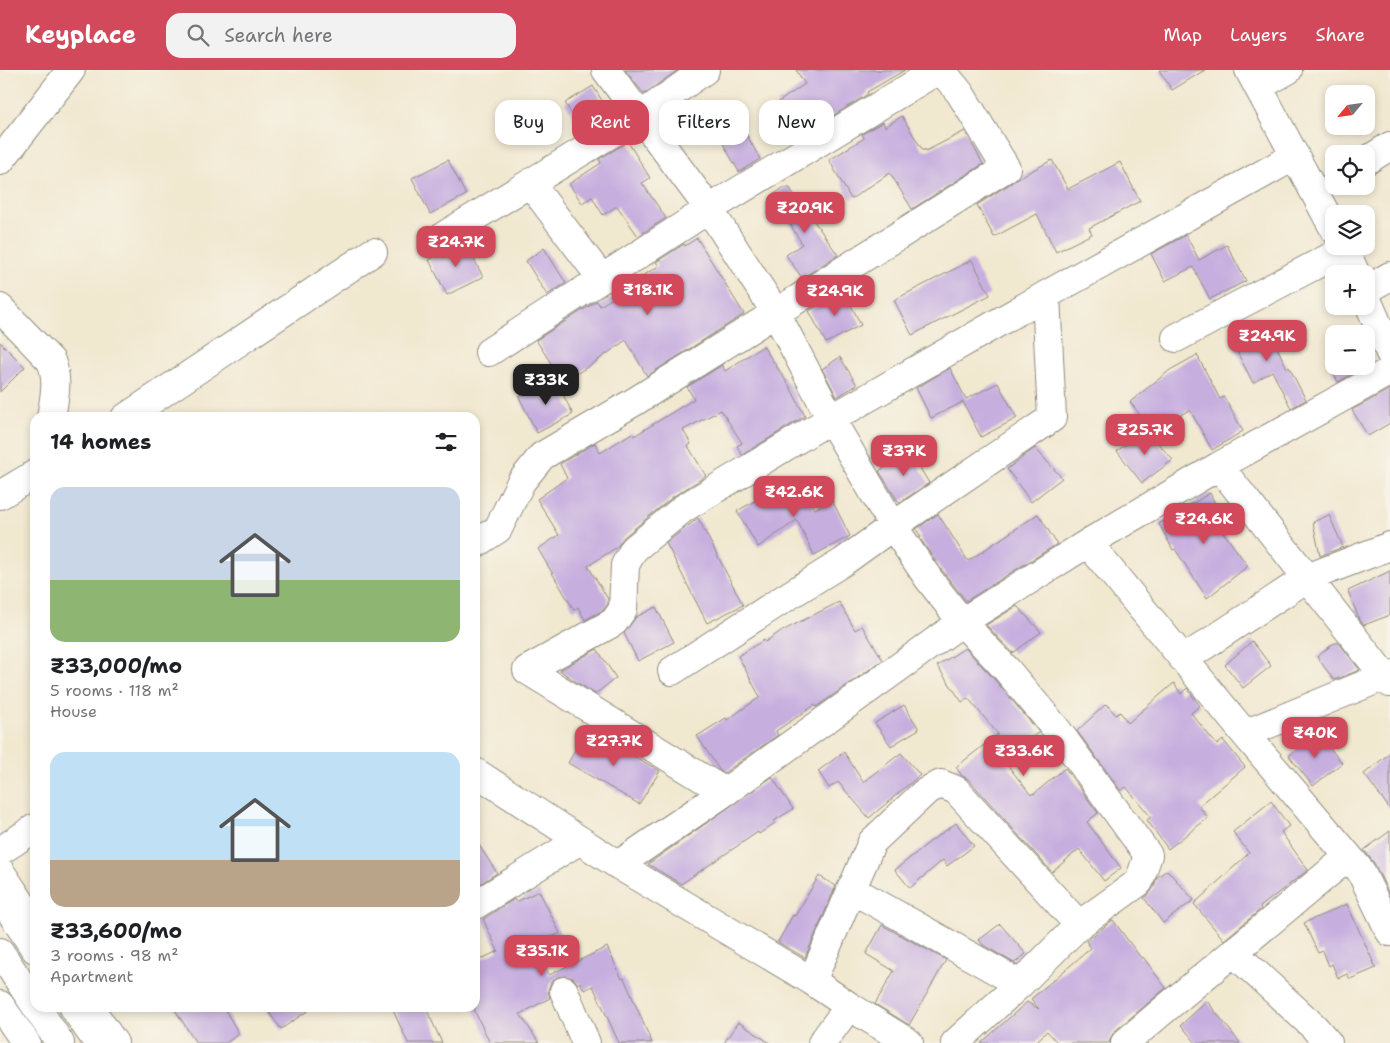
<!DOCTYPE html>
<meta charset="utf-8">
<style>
body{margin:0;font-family:"Shantell Sans",sans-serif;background:#f2f2f2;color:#202124;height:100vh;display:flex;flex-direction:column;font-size:19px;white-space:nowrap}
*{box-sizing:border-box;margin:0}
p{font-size:16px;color:#757577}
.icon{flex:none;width:28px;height:28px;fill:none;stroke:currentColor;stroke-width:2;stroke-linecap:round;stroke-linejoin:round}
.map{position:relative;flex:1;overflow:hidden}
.drawer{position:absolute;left:30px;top:342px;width:450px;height:600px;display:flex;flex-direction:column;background:#fff;border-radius:15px;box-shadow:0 2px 8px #0003}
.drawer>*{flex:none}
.hud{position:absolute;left:495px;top:30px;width:475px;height:45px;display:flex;gap:10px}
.needle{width:32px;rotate:241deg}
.tools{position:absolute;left:1325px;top:15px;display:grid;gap:10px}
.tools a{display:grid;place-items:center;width:50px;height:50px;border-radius:10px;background:#fff;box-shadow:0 2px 8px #0003;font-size:25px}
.price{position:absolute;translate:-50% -42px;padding:0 11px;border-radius:10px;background:#d1495b;color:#fff;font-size:16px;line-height:32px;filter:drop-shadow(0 1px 2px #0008)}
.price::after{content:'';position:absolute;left:50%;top:30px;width:15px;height:11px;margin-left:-8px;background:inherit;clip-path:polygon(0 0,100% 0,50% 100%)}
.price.selected{background:#222;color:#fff}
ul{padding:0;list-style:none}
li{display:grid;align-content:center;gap:10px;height:265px;padding:0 20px}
li span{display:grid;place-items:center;height:155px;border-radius:15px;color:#555}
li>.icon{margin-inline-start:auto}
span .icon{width:90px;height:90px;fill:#fffc;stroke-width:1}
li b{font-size:21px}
h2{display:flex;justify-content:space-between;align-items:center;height:60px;padding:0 20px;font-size:21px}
.pill{padding:0 18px;border-radius:15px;background:#fff;box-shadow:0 2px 8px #0003;font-size:18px;line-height:45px}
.pill.selected{background:#d1495b;color:#fff}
header{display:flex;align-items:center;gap:30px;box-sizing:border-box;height:70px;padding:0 25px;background:#d1495b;color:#fff}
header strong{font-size:24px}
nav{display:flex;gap:28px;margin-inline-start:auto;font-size:18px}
.search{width:350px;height:45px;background:#f2f2f2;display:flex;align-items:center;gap:12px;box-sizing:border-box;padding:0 18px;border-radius:15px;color:#757577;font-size:19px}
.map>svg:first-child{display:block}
.building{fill:#c6aedf}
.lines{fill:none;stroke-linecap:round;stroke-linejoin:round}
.minor-casing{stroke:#8e8a7e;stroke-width:30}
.highway-casing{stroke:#8e8a7e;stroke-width:30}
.minor{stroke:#fff;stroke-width:28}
.highway{stroke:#fff;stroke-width:28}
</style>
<header>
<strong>Keyplace</strong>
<div class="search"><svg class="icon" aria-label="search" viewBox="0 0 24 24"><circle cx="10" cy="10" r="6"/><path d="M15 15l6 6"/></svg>Search here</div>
<nav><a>Map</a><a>Layers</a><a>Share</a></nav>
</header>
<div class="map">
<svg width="1390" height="973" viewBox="0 0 1390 973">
<rect width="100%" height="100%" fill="#f7f3e8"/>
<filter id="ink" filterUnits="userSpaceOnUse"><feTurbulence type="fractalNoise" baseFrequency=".02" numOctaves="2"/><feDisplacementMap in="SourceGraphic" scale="10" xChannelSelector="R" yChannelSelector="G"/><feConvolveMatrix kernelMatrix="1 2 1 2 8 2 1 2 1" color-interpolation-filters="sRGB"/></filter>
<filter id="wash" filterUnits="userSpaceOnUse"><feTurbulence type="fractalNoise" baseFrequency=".0096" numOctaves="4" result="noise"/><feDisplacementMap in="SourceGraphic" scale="20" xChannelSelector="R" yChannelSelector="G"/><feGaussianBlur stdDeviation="1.12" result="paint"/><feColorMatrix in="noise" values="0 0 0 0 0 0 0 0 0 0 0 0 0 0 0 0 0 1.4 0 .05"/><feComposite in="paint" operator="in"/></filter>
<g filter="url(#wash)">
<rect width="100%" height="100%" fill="#f1e8d0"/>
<g id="blocks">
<path class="building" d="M625,0H678L644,24Z
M796,0H905L867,22L868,24L797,68L777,33L805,14Z
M1159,0H1205L1172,20Z
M593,16L611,45L583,63L565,33Z
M902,46L923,81L925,79L926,81L965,61L983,94L912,139L890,103L851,129L829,90L864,68L862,64L883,52L885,57Z
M743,58L760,89L739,102L721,70Z
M628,72L650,108L642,113L666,148L638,166L617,136L603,145L592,127L582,133L569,114L601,93L599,89Z
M448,90L466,125L430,144L412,108Z
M1052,90L1068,119L1120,92L1140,131L1089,158L1092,164L1056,182L1037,144L994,167L977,135L1014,111L1018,108Z
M783,118H790L797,131L808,125L817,140L809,144L838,185L802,208L786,185L802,174L773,125Z
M1186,165L1199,190L1227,175L1246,211L1210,229L1193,197L1165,211L1151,184Z
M697,168L744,244L647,306L626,270L594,293L563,312L536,270L597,231L600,236L632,216L630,213L659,196L656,192L684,174L685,176Z
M465,171L483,207L447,225L429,190Z
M544,178L566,213L547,225L526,191Z
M972,190L990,225L912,265L894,230Z
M843,219L861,255L826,273L809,241Z
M1265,253L1287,298L1289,297L1306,330L1291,338L1272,301L1253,313L1232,272Z
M0,272L25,297L0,322Z
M763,276L790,317L805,346L742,385L737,376L742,373L721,340L683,360L691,374L688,376L706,406L674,426L624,467L617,477L588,496L608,529V534L603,540L585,550L578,537L574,540L538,479L559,465L537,429L567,408L560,394L595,373L600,383L632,363L634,366L694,329L687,317L722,295L725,301Z
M1197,285L1220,329L1224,327L1243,361L1212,380L1190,340L1174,348L1155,364L1130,332L1170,300Z
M840,287L857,315L837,327L822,299Z
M1330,296H1366L1338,312Z
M950,298L966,329L998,313L1017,348L981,367L963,332L931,348L916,318Z
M555,309L573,344L537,363L519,327Z
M1390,319V353L1368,366L1352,340Z
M1146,360L1173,390L1142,413L1117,381Z
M1035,378L1062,408L1031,432L1007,399Z
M910,382L929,413L899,433L879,401Z
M798,410L815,439L832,430L850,466L814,485L797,450L758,477L737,441L767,424L770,428Z
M1210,423L1223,450L1217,454L1248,496L1207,528L1175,479L1173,480L1159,454Z
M938,444L968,491L1038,444L1057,474L966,531L941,499L919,467H921L916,459Z
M1329,445L1343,477L1320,486L1313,452Z
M698,448L743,535L707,553L666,473Z
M1390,501V545L1364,555L1359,549L1348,521Z
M839,532L855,560L862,556L883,590L816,637L815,635L776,661L778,665L724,703L720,701L697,666L726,648L727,650L760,627L738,586L764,570L765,572L784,559V560Z
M1017,536L1041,562L1013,583L986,555Z
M656,537L674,572L638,591L624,563L636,547Z
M1252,571L1271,596L1243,618L1225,595Z
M1334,573H1339L1360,600L1334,610L1317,587Z
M965,578L995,610L1039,662L1007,686L1009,689L1005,692L1031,725L1033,723L1034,724L1065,698L1098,743L1087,752L1121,798L1104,811L1079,779L1052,802L968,709L962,706L956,697L998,664L968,628L962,632L937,596Z
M597,579L616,608L595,624L566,605L560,600Z
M1174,613L1181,624L1187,618L1200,636L1191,643L1217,675L1223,670L1245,697L1199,736L1208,748L1168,779L1147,750L1151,747L1126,717L1121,721L1077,661L1106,634L1116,645L1120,642L1128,653Z
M904,635L919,659L891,676L875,653Z
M587,659L660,701L639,734L568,693Z
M1318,663L1342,693L1313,716L1289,686Z
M844,682L863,712L901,683L920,705L869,748L838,712L829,718L818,701Z
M1390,683V739L1364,704Z
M772,707L793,739L774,751L775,753L759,764L758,762L681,814L648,794Z
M1271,731L1289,756L1281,762L1308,800L1260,837L1261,839L1224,870L1194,834L1249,783L1233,762Z
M956,753L974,776L947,796L943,790L910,818L895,800L927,774Z
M1390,761V826L1374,793L1364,780Z
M475,769L497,803L475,817Z
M1167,800L1194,830L1163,853L1144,828L1149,824L1154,817L1157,807Z
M819,806L836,816L805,888L778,872L793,845L795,846Z
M539,821L560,863L536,875L549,905L607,877L622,909L624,908L652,973H619L593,916L584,920L580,912L578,914L573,908L565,906L557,907L551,912L548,920L550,928L520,944L539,973H490L475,942V892L498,881L483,849L514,829L516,832Z
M1347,834L1376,898L1350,909L1347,904L1338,908L1332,894L1329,896L1323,881L1318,883L1304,853Z
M1113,850L1141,888L1143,887L1166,918L1115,961L1111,967L1109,973H1058L1047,961L1035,973H981L1027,932L1039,939L1031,929L1091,878L1086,871Z
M1000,854L1026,884L1014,893L983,875L979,870Z
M882,855L946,890L909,955L875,934L894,901L866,884Z
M1207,931L1240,973H1196L1181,955Z
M174,938H224L239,964L226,973H196Z
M266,938H312L281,959Z
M392,938H426L442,973H408Z
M738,952L770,973H724Z"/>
</g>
</g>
<g filter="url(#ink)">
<use href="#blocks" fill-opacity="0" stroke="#8e8a7e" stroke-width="1"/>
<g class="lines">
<defs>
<path id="minor" d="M606,0L709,139L776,243L831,349L893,456L928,508L962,552L1007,600L1058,661L1148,785L1139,812L1079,855L1020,914L955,973
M1249,0L1334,159
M1258,17L1288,0
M0,91L71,0
M1366,91L1390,76
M530,113L602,209
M445,165L640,46L705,0
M1343,176L1356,204
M1366,220L1390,206
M1366,227L1390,283
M0,238L51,291C59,311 54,328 51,348
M1176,268L1344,180
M489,282L709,139L938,0
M125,348L373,182
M1219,396L1390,613
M0,425L35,404
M1088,473L1245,664L1360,800L1390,862
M475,474L498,459L521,412L542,386L634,332L1006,98L960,23L941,0
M1184,589L1307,508L1390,476
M672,601L785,528L843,492L893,456L1052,348L1046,225
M1245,664L1390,604
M475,702L618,795L812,911L849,936L909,973
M725,722L527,600L614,552L623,539L625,495L634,479L684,438L831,349L1046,225L1295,86
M0,781L35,758
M618,795L725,722L962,552L1088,473L1219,396L1390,301
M0,801L35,854
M851,819L1020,914
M475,835L580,770
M1233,882L1314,957L1328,973
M812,911L872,772L924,723L932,718L941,714L956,720L1079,855
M564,921L586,973
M0,935L26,973
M90,938L114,973
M822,973L849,936
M1125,973L1165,939L1348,787"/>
<path id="highway" d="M0,826L35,879
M0,882L35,935
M37,938L60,973
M74,938L98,973"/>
</defs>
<use href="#minor" class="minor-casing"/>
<use href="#highway" class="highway-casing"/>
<use href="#minor" class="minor"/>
<use href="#highway" class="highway"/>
</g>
</g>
</svg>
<div class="tools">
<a><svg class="needle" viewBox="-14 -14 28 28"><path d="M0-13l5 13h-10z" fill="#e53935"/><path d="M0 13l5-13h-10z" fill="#757577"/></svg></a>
<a><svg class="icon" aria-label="locate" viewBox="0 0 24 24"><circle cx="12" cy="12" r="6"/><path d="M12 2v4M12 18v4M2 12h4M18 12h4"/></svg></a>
<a><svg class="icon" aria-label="layers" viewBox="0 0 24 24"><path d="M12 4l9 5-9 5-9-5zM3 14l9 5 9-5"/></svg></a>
<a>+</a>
<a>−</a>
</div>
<b class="price" style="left:805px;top:164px">₹20.9K</b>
<b class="price" style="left:456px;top:198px">₹24.7K</b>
<b class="price" style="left:648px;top:246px">₹18.1K</b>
<b class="price" style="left:835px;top:247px">₹24.9K</b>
<b class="price" style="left:1267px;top:292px">₹24.9K</b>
<b class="price selected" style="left:546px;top:336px">₹33K</b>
<b class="price" style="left:1145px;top:386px">₹25.7K</b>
<b class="price" style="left:904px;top:407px">₹37K</b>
<b class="price" style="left:794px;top:448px">₹42.6K</b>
<b class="price" style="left:1204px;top:475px">₹24.6K</b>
<b class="price" style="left:1315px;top:689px">₹40K</b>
<b class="price" style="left:614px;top:697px">₹27.7K</b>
<b class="price" style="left:1024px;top:707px">₹33.6K</b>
<b class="price" style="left:542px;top:907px">₹35.1K</b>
<div class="hud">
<a class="pill">Buy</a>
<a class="pill selected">Rent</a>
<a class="pill">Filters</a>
<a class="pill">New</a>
</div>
<section class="drawer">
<h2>14 homes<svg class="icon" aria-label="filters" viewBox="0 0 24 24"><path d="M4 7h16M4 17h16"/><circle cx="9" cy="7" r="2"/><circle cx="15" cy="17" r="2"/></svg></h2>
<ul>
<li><span style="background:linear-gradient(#c9d6e8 60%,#8fb573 0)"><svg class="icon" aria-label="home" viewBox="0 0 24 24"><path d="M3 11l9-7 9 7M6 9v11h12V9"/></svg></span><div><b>₹33,000/mo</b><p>5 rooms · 118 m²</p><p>House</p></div></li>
<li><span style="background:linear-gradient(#bfe0f5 70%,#b9a48a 0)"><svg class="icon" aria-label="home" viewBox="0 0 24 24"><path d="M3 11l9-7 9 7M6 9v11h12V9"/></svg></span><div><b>₹33,600/mo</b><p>3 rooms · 98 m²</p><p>Apartment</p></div></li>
</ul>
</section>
</div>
